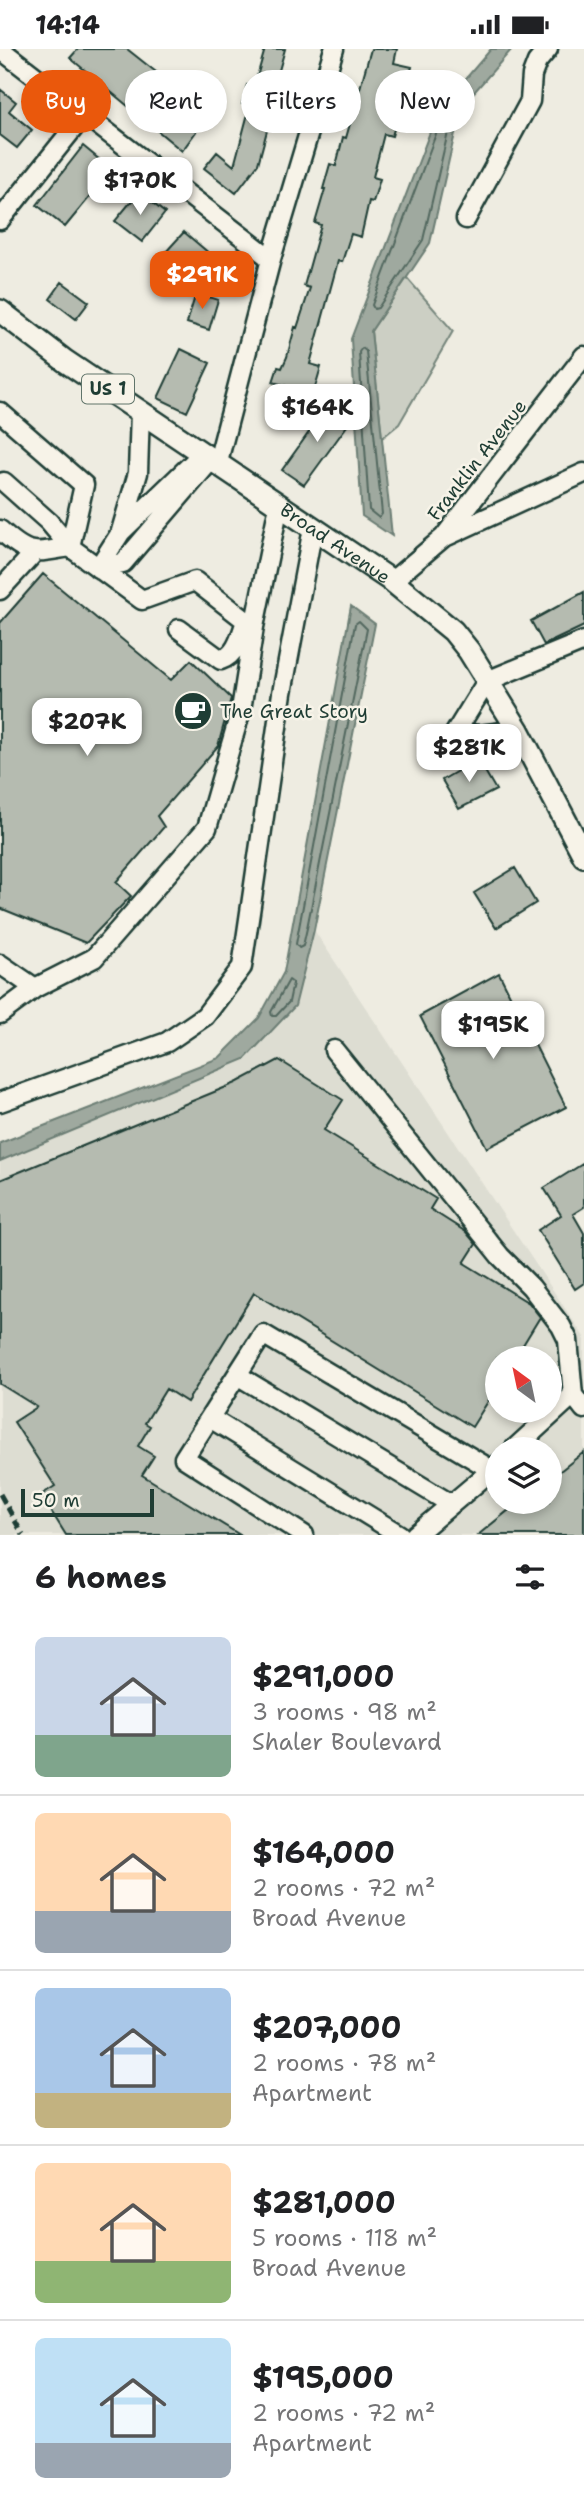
<!DOCTYPE html>
<meta charset="utf-8">
<style>
body{margin:0;font-family:"Shantell Sans",sans-serif;background:#f6f6f6;color:#202124;height:100vh;display:flex;flex-direction:column;font-size:26px;white-space:nowrap}
*{box-sizing:border-box;margin:0}
p{font-size:23px;color:#757577}
.icon{flex:none;width:38px;height:38px;fill:none;stroke:currentColor;stroke-width:2;stroke-linecap:round;stroke-linejoin:round}
.map{position:relative;height:1486px;overflow:hidden}
.details{display:flex;flex-direction:column;background:#fff;flex:1}
.details>*{flex:none}
.hud{position:absolute;left:21px;top:21px;width:542px;height:63px;display:flex;gap:14px}
.needle{width:46px;rotate:327deg}
.controls{position:absolute;left:485px;top:1297px;display:grid;gap:14px}
.controls a{display:grid;place-items:center;width:77px;height:77px;border-radius:50%;background:#fff;box-shadow:0 4px 10px #0003;font-size:35px}
.scale{position:absolute;left:21px;bottom:18px;width:133px;box-sizing:border-box;padding-left:7px;border:4px solid #1f3d34;border-top:0;font-size:19px;line-height:24px;white-space:nowrap;color:#1f3d34;-webkit-text-stroke:5px #f7f3e8;paint-order:stroke}
.price{position:absolute;translate:-50% -60px;padding:0 16px;border-radius:14px;background:#fff;color:#222;font-size:23px;line-height:46px;filter:drop-shadow(0 2px 4px #0008)}
.price::after{content:'';position:absolute;left:50%;top:42px;width:21px;height:16px;margin-left:-10px;background:inherit;clip-path:polygon(0 0,100% 0,50% 100%)}
.price.selected{background:#ea580c;color:#fff}
ul{padding:0;list-style:none}
li{display:flex;align-items:center;gap:21px;height:175px;padding:0 35px}
li+li{border-top:2px solid #e0e0e0}
li span{display:grid;place-items:center;flex:none;width:196px;height:140px;border-radius:10px;color:#555}
li>.icon{margin-inline-start:auto}
span .icon{width:84px;height:84px;fill:#fffc;stroke-width:1}
li b{font-size:30px}
h2{display:flex;justify-content:space-between;align-items:center;height:84px;padding:0 35px;font-size:30px}
.tag{padding:0 24px;border-radius:32px;background:#fff;box-shadow:0 4px 10px #0003;font-size:24px;line-height:63px}
.tag.selected{background:#ea580c;color:#fff}
.status{display:flex;justify-content:space-between;align-items:center;height:49px;padding:0 35px;background:#fff;direction:ltr}
.status svg{height:19px;fill:currentColor}
.map>svg:first-child{display:block}
.built{fill:#ddddd2;fill-rule:evenodd}
.green{fill:#cccfc4;stroke:#76867c;stroke-width:2}
.water{fill:#9fa99f;stroke:#6c7e74;stroke-width:2}
.lines{fill:none;stroke-linecap:round;stroke-linejoin:round}
.shore{stroke:#52685f;stroke-width:2}
.building{fill:#b5bbb0;stroke:#1f3d34;stroke-width:2}
.minor-casing{stroke:#1f3d34;stroke-width:23}
.major-casing{stroke:#1f3d34;stroke-width:26}
.minor{stroke:#f7f3e8;stroke-width:18}
.major{stroke:#f7f3e8;stroke-width:21}
.rail{stroke:#1f3d34;stroke-width:5;stroke-dasharray:10 5;stroke-linecap:butt}
.labels{text-anchor:middle;dominant-baseline:central;stroke-width:5;stroke-linejoin:round;paint-order:stroke}
.shield{fill:#f7f3e8;stroke:#60746a;stroke-width:2}
.shield-label{font-size:18px;font-weight:bold;fill:#1f3d34}
.street-label{font-size:19px;fill:#1f3d34;stroke:#f7f3e8}
.poi-label{font-size:19px;fill:#1f3d34;stroke:#f7f3e8;text-anchor:start}
</style>
<div class="status"><b>14:14</b><svg viewBox="0 0 49 12"><path d="M0 12V9h3v3zM5 12V6h3v6zM10 12V3h3v9zM15 12V0h3v12zM26 1h20v11H26zM47 4h2v5h-2z"/></svg></div>
<div class="map">
<svg width="584" height="1486" viewBox="0 0 584 1486">
<rect width="100%" height="100%" fill="#eeece1"/>
<filter id="ink" filterUnits="userSpaceOnUse"><feTurbulence type="fractalNoise" baseFrequency=".0143" numOctaves="2"/><feDisplacementMap in="SourceGraphic" scale="14" xChannelSelector="R" yChannelSelector="G"/><feConvolveMatrix kernelMatrix="1 2 1 2 8 2 1 2 1" color-interpolation-filters="sRGB"/></filter>
<g filter="url(#ink)">
<path class="built" d="M314,881L584,1288V1486H0V1112L245,1010L295,957ZM497,1309H550V1362H497ZM497,1400H550V1452H497Z"/>
<path class="green" d="M407,229L453,282L399,375L382,389L371,282Z"/>
<path class="water" d="M491,0H512L461,58L430,194L371,282L392,487L362,467L351,290L438,62Z
M351,557L375,575L314,881L295,957L245,1010L0,1112V1094L219,1009L259,969L284,923Z"/>
<g class="lines">
<path class="shore" d="M448,62L452,66L423,191L378,259L374,260L372,256L443,66Z
M362,299L366,302L382,465L379,469L369,461L359,303Z
M359,572L367,580L307,879L303,897L299,899L296,895L355,575Z
M289,931L293,934L289,953L276,967H272L271,963Z"/>
</g>
<path class="building" d="M78,0H127L170,34L161,44L203,73L182,102L70,9Z
M265,0H285L273,43L280,45L275,64L272,63L258,115L236,144L204,119L217,103L234,117L250,57L242,55L247,36L254,38Z
M371,0H397L394,14L412,18L392,87L384,85L373,128L380,130L373,153L369,152L361,188L351,185L342,213L338,212L310,315L321,318L313,345L273,333L278,318L282,319L287,308L295,278L297,279L310,239L304,237L321,176L315,174L325,140H323L330,115L336,117L343,88L346,89Z
M0,40L16,53L9,62L32,81L17,99L0,86Z
M83,97L112,121L65,178L37,156Z
M139,143L165,164L142,193L115,172Z
M184,183L223,216L203,238L165,204Z
M62,233L89,253L76,270L50,250Z
M196,244L218,251L209,281L187,274Z
M181,300L210,314L187,363L158,349Z
M330,354L352,370L304,436L282,421Z
M43,525L171,631L191,611L231,649L218,697L157,767L164,778L116,833L131,847L86,894L0,859V574Z
M584,543V577L544,596L531,572Z
M478,710L496,741L459,760L442,731Z
M515,819L536,854L496,879L474,844Z
M499,924L566,1058L487,1099L420,967Z
M279,1011L343,1051L324,1081L436,1150L430,1160L466,1183L476,1195L464,1214L529,1254L540,1268L515,1309H497V1338L472,1378L254,1244L187,1353L166,1340L145,1374L150,1377L138,1397L154,1407L142,1426L240,1486H66L41,1446L55,1437L14,1373L37,1358L0,1335V1131L236,1034Z
M584,1114V1158L573,1165L584,1184V1234L575,1240L538,1181L561,1166L544,1139Z
M584,1403V1486H478L520,1452H550V1430Z"/>
<g class="lines">
<defs>
<path id="minor" d="M0,0L271,210
M466,170L530,52L532,26L537,13L548,0
M0,171L84,66
M0,363L84,436L70,498
M217,416L271,210L334,0
M4,433L49,473L70,498
M0,481C30,508 33,504 70,498L142,551L195,532L254,578
M121,482L138,424L140,362
M447,487L584,424
M98,519L123,514L211,411
M98,519L121,483L202,405
M392,532L444,488L584,307
M0,541L34,504
M179,580L221,611C237,606 241,586 246,572
M518,681L480,686L455,684L487,632L584,592
M0,915L35,939
M0,965L35,939L94,909L207,779L241,661L254,578L279,456
M334,1001L500,1207L531,1238L561,1277L568,1291L573,1346
M0,1053L167,993L205,967L242,918L282,644L313,479
M237,1326L451,1455
M210,1369L400,1486
M514,1400L573,1346L584,1360
M304,1486L184,1409L263,1285L492,1421L497,1416
M415,1486L492,1421"/>
<g id="major">
<path id="s1" d="M0,262L65,312L392,532L453,582L469,602L518,681L584,807"/>
</g>
</defs>
<use href="#minor" class="minor-casing"/>
<use href="#major" class="major-casing"/>
<use href="#minor" class="minor"/>
<use href="#major" class="major"/>
<path class="rail" d="M0,1445L23,1486"/>
</g>
</g>
<defs>
<symbol id="cafe-disc" viewBox="-11 -11 22 22"><circle r="9.5" fill="#1f3d34" stroke="#f7f3e8"/><path d="M-5.5-4.5H6V0H3Q3 3.5 0 3.5H-2.5Q-5.5 3.5-5.5 0ZM3-3.2v2h1.7v-2ZM-6 4.5H4V6H-6Z" fill="#fff"/></symbol>
</defs>
<g fill-rule="evenodd">
<use href="#cafe-disc" x="171" y="640" width="44" height="44"/>
</g>
<g class="labels">
<rect class="shield" x="82" y="325.5" width="52" height="29" rx="5"/>
<g class="shield-label">
<text x="108" y="340">US 1</text>
</g>
<g class="street-label">
<text transform="translate(477 411) rotate(-52)">Franklin Avenue</text>
<text stroke="none"><textPath href="#s1" startOffset="408">Broad Avenue</textPath></text>
</g>
<g class="poi-label">
<text x="220" y="662">The Great Story</text>
</g>
</g>
</svg>
<div class="controls">
<a><svg class="needle" viewBox="-14 -14 28 28"><path d="M0-13l5 13h-10z" fill="#e53935"/><path d="M0 13l5-13h-10z" fill="#757577"/></svg></a>
<a><svg class="icon" aria-label="layers" viewBox="0 0 24 24"><path d="M12 4l9 5-9 5-9-5zM3 14l9 5 9-5"/></svg></a>
</div>
<div class="scale">50 m</div>
<b class="price" style="left:140px;top:168px">$170K</b>
<b class="price selected" style="left:202px;top:262px">$291K</b>
<b class="price" style="left:317px;top:395px">$164K</b>
<b class="price" style="left:87px;top:709px">$207K</b>
<b class="price" style="left:469px;top:735px">$281K</b>
<b class="price" style="left:493px;top:1012px">$195K</b>
<div class="hud">
<a class="tag selected">Buy</a>
<a class="tag">Rent</a>
<a class="tag">Filters</a>
<a class="tag">New</a>
</div>
</div>
<section class="details">
<h2>6 homes<svg class="icon" aria-label="filters" viewBox="0 0 24 24"><path d="M4 7h16M4 17h16"/><circle cx="9" cy="7" r="2"/><circle cx="15" cy="17" r="2"/></svg></h2>
<ul>
<li><span style="background:linear-gradient(#c9d6e8 70%,#7fa58c 0)"><svg class="icon" aria-label="home" viewBox="0 0 24 24"><path d="M3 11l9-7 9 7M6 9v11h12V9"/></svg></span><div><b>$291,000</b><p>3 rooms · 98 m²</p><p>Shaler Boulevard</p></div></li>
<li><span style="background:linear-gradient(#ffd9b3 70%,#9aa5b1 0)"><svg class="icon" aria-label="home" viewBox="0 0 24 24"><path d="M3 11l9-7 9 7M6 9v11h12V9"/></svg></span><div><b>$164,000</b><p>2 rooms · 72 m²</p><p>Broad Avenue</p></div></li>
<li><span style="background:linear-gradient(#a9c7e8 75%,#c2b280 0)"><svg class="icon" aria-label="home" viewBox="0 0 24 24"><path d="M3 11l9-7 9 7M6 9v11h12V9"/></svg></span><div><b>$207,000</b><p>2 rooms · 78 m²</p><p>Apartment</p></div></li>
<li><span style="background:linear-gradient(#ffd9b3 70%,#8fb573 0)"><svg class="icon" aria-label="home" viewBox="0 0 24 24"><path d="M3 11l9-7 9 7M6 9v11h12V9"/></svg></span><div><b>$281,000</b><p>5 rooms · 118 m²</p><p>Broad Avenue</p></div></li>
<li><span style="background:linear-gradient(#bfe0f5 75%,#9aa5b1 0)"><svg class="icon" aria-label="home" viewBox="0 0 24 24"><path d="M3 11l9-7 9 7M6 9v11h12V9"/></svg></span><div><b>$195,000</b><p>2 rooms · 72 m²</p><p>Apartment</p></div></li>
</ul>
</section>
